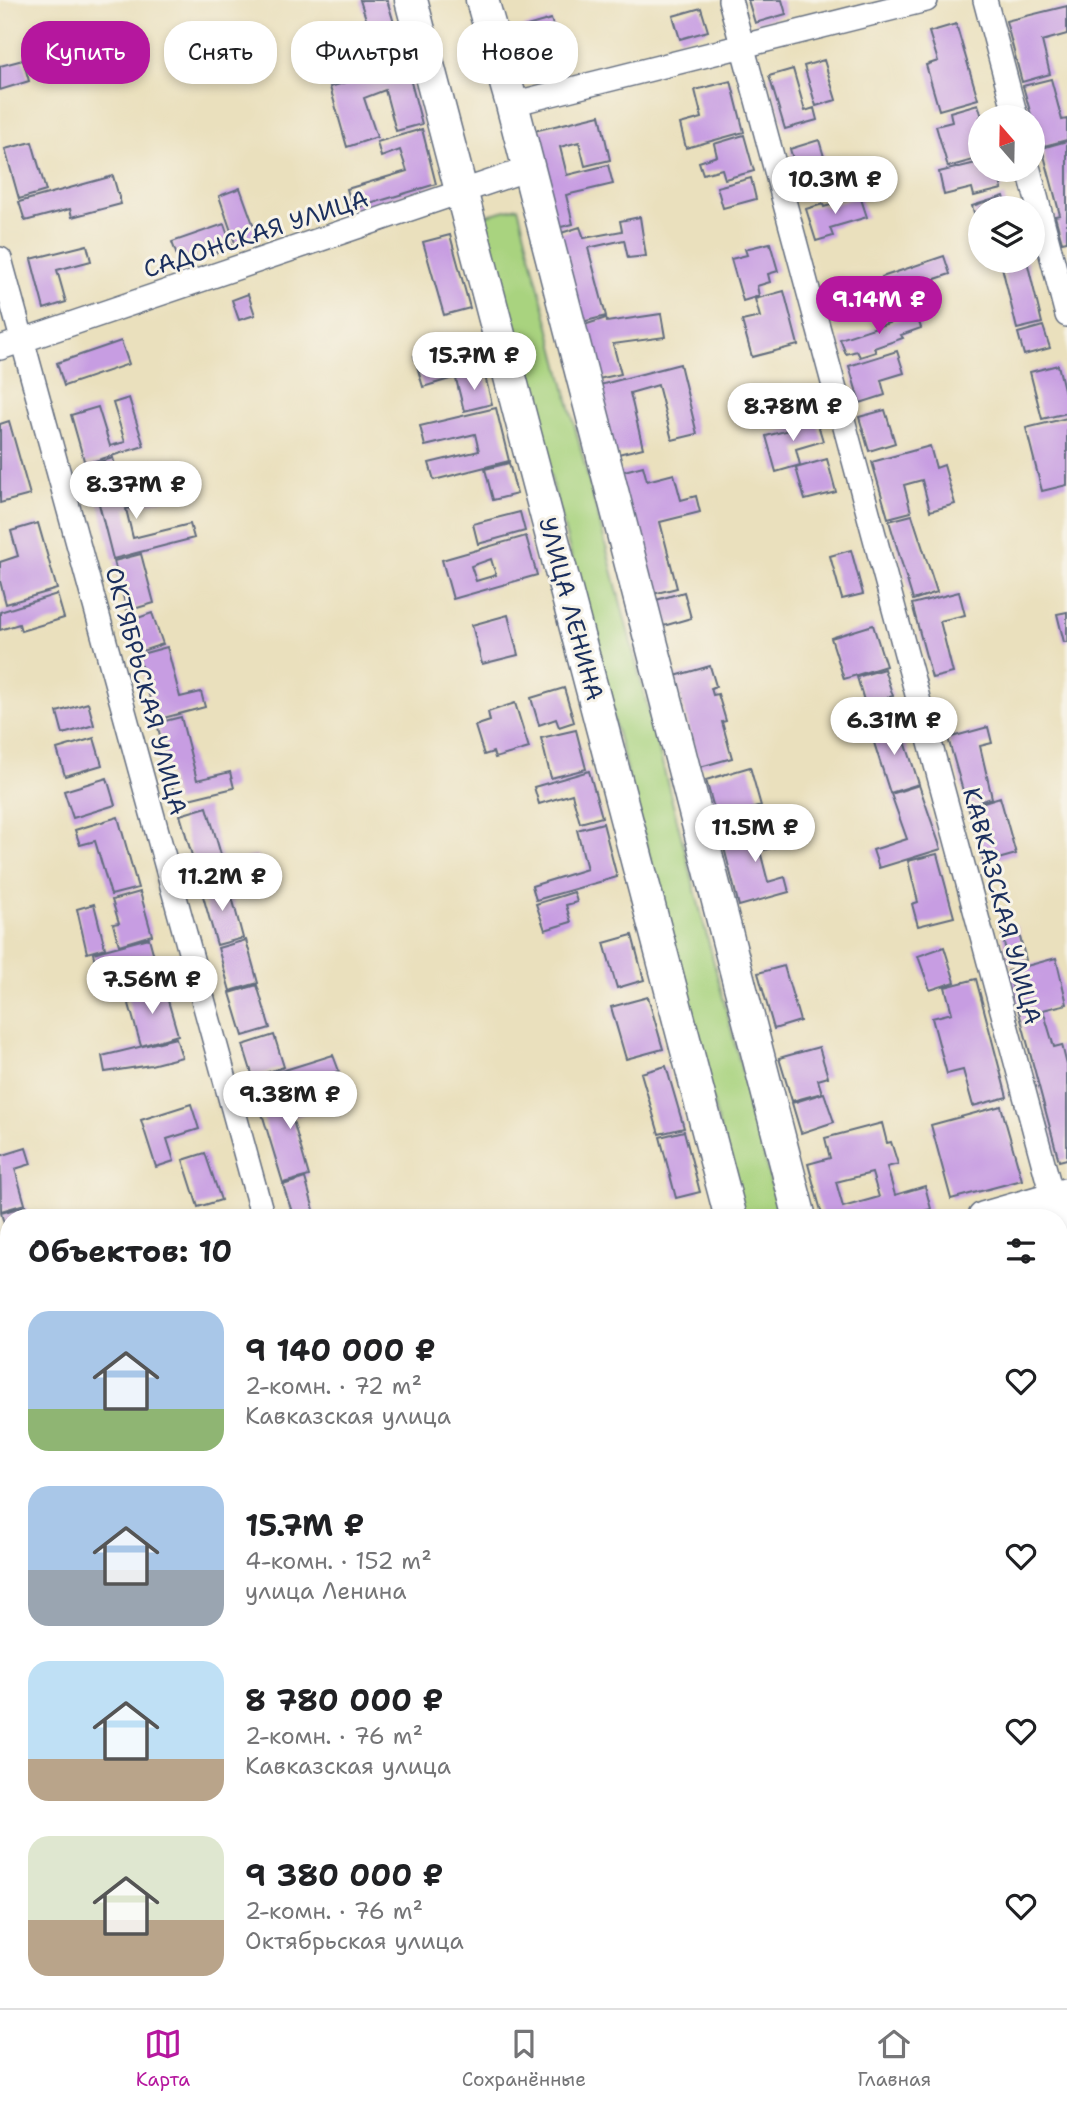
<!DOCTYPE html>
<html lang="ru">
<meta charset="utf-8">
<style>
body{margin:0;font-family:"Shantell Sans",sans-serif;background:#f2f2f2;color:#202124;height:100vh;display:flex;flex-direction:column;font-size:26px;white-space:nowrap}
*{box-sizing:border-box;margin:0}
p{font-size:23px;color:#757577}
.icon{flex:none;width:38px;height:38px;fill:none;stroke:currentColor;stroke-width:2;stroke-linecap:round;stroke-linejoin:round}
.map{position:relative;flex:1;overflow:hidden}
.panel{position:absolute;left:0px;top:1209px;width:1068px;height:800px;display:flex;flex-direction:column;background:#fff;border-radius:28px 28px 0 0;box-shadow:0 4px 10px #0003}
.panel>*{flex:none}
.guide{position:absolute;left:21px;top:21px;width:700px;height:63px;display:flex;gap:14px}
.needle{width:46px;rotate:340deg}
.buttons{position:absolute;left:968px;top:105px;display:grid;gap:14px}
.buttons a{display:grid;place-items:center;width:77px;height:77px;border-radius:50%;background:#fff;box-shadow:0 4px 10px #0003;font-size:35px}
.price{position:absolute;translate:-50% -60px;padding:0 16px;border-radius:24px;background:#fff;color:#222;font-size:23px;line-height:46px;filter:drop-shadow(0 2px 4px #0008)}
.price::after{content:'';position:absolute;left:50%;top:42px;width:21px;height:16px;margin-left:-10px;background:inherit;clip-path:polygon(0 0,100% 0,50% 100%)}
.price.on{background:#b5179e;color:#fff}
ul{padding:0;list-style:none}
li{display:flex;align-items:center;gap:21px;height:175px;padding:0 28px}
li span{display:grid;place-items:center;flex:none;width:196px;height:140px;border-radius:21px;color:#555}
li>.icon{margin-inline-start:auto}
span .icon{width:84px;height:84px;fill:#fffc;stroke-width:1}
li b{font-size:30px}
h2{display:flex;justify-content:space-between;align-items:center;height:84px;padding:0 28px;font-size:30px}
.chip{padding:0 24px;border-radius:28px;background:#fff;box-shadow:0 4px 10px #0003;font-size:24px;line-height:63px}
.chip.on{background:#b5179e;color:#fff}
.dock{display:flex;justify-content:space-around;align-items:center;height:98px;border-top:2px solid #e0e0e0;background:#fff;font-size:19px;color:#757577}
.dock a{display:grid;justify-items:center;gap:4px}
.dock .on{color:#b5179e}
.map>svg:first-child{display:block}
.green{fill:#a9d37f;stroke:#62816e;stroke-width:2}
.building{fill:#c79de2;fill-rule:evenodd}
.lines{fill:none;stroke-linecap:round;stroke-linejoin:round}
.street-casing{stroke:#636d7f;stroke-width:26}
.secondary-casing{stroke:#636d7f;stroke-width:35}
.street{stroke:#fff;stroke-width:23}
.secondary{stroke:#fff;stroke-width:32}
.labels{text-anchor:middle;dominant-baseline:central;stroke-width:6;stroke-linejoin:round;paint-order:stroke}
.street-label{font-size:24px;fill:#1b2f5e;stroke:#f7f3e8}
</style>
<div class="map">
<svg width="1067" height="2008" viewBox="0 0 1067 2008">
<rect width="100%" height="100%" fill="#f7f3e8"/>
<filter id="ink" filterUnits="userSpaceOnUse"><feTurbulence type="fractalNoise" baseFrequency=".0143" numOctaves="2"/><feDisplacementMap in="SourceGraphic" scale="14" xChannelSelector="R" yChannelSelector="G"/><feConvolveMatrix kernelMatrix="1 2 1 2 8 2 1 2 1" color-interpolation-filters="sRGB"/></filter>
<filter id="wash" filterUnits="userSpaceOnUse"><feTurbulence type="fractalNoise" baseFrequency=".00686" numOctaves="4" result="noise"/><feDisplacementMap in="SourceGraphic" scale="28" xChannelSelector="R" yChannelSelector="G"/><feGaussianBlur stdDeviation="1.57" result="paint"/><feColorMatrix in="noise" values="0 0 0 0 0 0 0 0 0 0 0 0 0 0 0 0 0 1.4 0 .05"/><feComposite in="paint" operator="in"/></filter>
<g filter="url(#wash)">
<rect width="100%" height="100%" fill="#eae0bd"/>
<path class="green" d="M518,207L780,1218H743L483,216Z"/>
<g id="blocks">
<path class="building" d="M360,0H387L398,36L374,44Z
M748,0H782L786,14L755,23Z
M1067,6V34L1042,41L1050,74L1022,82L1006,21Z
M701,8L708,31L680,39L673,16Z
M551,19L555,32L537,37L547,74L517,83L503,33Z
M956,24L978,99L939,110L926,65L938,61L929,32Z
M399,39L406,62L373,72L366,49Z
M23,60L29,81L0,90V66Z
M824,60L836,100L816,106L804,66Z
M407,67L422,124L396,131L385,90L364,98L377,137L347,147L330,87L360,78L361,81Z
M793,69L805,111L814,108L817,120L785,129L769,76Z
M1051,79L1062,120L1067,119V140L1040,147L1023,86Z
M731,81L744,132L686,148L680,124L702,118L695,90Z
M978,104L982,117H980V158L948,167L936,126L952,122L950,112Z
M600,115L610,160L585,166L579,142L560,147L567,175L608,165L613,184L566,195L573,224L553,229L530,132Z
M422,129L436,184L353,209L347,189L407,171L400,150L381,157L377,142Z
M744,135L754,171L725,179L722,169L703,174L699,162L717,156L714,144Z
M819,140L825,160L796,169L790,149Z
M1067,141V241L1062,242L1055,216L1060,215L1042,148Z
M32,142L46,191L19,199L5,149Z
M980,162V170H997L1002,189L974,196L972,188L944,195L939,172Z
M113,176L121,204L72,217L70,209L25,221L19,202Z
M751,178L756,199L723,208L717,187Z
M240,188L258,238L236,246L219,196Z
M860,196L867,217L830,228L833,236L816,241L806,209L823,204L824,207Z
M1004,196L1007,208H980V222L977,223L972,206Z
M640,217L646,256L628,258L624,240L588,248L606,316L578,323L555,235L580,227L584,238L622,231L620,221Z
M224,224L232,247L209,255L205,245L193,250L196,259L180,264L172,242Z
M450,235L470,308L444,315L423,242Z
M770,243L778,271L768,274L770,282L757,286L759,296L743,301L731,259L747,255L745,249Z
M87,245L91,261L57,270L66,302L44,309L31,259Z
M944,256L950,274L888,295L882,277Z
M1027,261L1042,323L1017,329L1002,267Z
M784,291L798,345L752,357L742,321L760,317L755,299Z
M248,294L255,315L239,320L232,300Z
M661,314L665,337L613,344L621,374L594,380L581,326L606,318L607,322Z
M916,314L921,328L901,335L903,338L874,348L876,352L860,357L857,351L846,354L840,339Z
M1043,326L1050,348L1024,355L1018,333Z
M474,337L483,369L423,387L414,356Z
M121,341L129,364L64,386L57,363Z
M897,351L904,373L881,380L885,395L860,403L849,366Z
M680,364L697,434L672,440L658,385L630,393L643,448L614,455L596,386Z
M1058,365L1067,401V413L1042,419L1030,372Z
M484,372L492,404L464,411L456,379Z
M129,398L144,446L85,464L71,415L98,407L110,446L125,442L113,403Z
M496,408L509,461L434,480L429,463L479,451L475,434L425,446L420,426Z
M885,410L895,443L869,451L859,417Z
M816,418L823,441L796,449L800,465L776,472L766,436L789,430L788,426Z
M1067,418V485L1042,491L1026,428Z
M9,421L30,495L0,503V424Z
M930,446L936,468L944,465L955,504L930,511L922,480L904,485L911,512L888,518L872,462Z
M113,458L121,486L95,494L86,466Z
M827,459L836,492L805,500L796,468Z
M509,463L517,494L493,500L485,469Z
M643,466L647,481L674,474L681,500L696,496L700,512L660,522L677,588L649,595L617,473Z
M161,480L166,499L126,509L133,538L190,524L194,538L113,559L97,496Z
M520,512L525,531L478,544L473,524Z
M912,515L937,592L913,600L889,521Z
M38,523L57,589L6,604L0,581V562L18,556L11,531Z
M526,536L537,575L453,599L442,560ZM491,559L496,575L476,581L471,566Z
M851,550L863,594L842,599L830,556Z
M141,554L154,603L127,611L114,561Z
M684,592L691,618L660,627L653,601Z
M959,592L965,615L940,621L953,673L932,678L912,604Z
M57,594L64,618L21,631L19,624L0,630V612Z
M1067,612V642H1064L1057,614Z
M152,613L163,644L142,651L132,620Z
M508,615L518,655L482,664L472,625Z
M873,625L886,666L844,679L831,638Z
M167,647L180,697L201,692L205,707L156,720L138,655Z
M710,666L716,686L711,688L713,695L718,694L726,721L722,722L732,758L700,767L675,676Z
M884,669L893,696L865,704L857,677Z
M564,688L574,722L559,727L556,719L539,725L531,698Z
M88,703L94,725L63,734L57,712Z
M515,703L529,748L495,758L493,752L484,755L475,726L490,721L488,712Z
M181,717L197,780L230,772L234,788L176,802L157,723Z
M898,720L919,784L890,793L870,730Z
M988,727L992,743L980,746L992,798L967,805L948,738Z
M576,730L586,769L551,778L541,738Z
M94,738L102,765L65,776L57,749Z
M750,767L761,806L717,819L706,780Z
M589,771L602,817L580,823L572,794L539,804L534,787Z
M107,778L115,805L73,818L64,791Z
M919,785L941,849L879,868L873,850L907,839L891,794Z
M1000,797L1016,854L984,863L968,807Z
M207,807L224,865L257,855L261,869L201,886L180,815Z
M118,817L138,888L111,895L95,841L80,845L75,830Z
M603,823L617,877L536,900L532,886L587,869L577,830Z
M785,823L790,843L760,851L768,882L785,877L789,892L739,906L722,840Z
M937,854L954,917L918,926L912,904L918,902L908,861Z
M228,882L243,938L217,945L201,889Z
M140,892L152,935L119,945L113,924L119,923L112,900Z
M574,892L577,902L566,905L571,922L545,930L536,904Z
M94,904L105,948L87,953L77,909Z
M1017,926L1026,960L1009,964L1001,930Z
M632,935L644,980L617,988L604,943Z
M149,938L155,960L127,967L126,964L97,971L93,953Z
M246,940L258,983L230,991L218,948Z
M944,947L955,982L930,990L918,956Z
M1056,958L1067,1004L1043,1010L1054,1047L1062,1045L1067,1065V1159L1059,1161L1008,971Z
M784,966L800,1021L774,1029L758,973Z
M976,979L1007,1097L973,1106L963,1070L947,1074L932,1018L952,1013L945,987Z
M257,985L270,1028L243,1036L230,993Z
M164,987L178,1035L141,1046L127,997Z
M648,997L663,1049L626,1059L611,1007Z
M274,1035L284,1067L253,1077L243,1045Z
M176,1038L182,1057L151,1065L105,1072L102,1056Z
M819,1047L828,1077L818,1080L822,1093L792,1101L779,1058Z
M333,1055L339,1071L294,1085L295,1089L260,1101L253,1080Z
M666,1066L684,1128L659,1134L641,1073Z
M326,1087L330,1100L319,1103L321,1109L292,1117L309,1176L283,1183L260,1107Z
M824,1093L834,1122L801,1133L792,1103Z
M191,1104L199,1129L167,1139L174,1161L156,1167L141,1120Z
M1001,1106L1022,1180L951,1199L931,1125Z
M882,1123L887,1143L891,1142L898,1164L887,1167L895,1195L925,1186L931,1209L899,1218H823L808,1164L830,1158L825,1138ZM872,1173L879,1197L843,1207L836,1182Z
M684,1131L700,1192L676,1198L660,1137Z
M26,1148L31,1164L15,1169L25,1204L1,1211L0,1156Z
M205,1153L221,1200L198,1207L183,1160Z
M305,1178L316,1217L294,1218L283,1185Z
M26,1206L29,1218H9L8,1237L1,1213Z
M1067,1385V1466H1066L1059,1441V1388Z
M0,1421L9,1448L0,1452Z
M9,1533V1563L0,1566V1536Z
M1067,1616V1665L1059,1667V1618Z
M1065,1751L1067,1787L1059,1790V1753Z
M7,1911L9,1950L0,1952V1914Z
M1067,1979V2005L1056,2008H1022L1019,2000H1059V1981Z
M47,2000H66L68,2008H49Z
M97,2000H126L128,2008H99Z
M210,2000H249L252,2008H212Z
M384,2000H435L438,2008H362Z
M840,2000H861L863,2008H828L827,2004Z
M879,2000H921L923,2008H881Z"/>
</g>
</g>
<g filter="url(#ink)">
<use href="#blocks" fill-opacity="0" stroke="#636d7f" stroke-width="2"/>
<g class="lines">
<defs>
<path id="street" d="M730,0L1058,1218
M985,0L1016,117
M512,104L926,0
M1029,170L1067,315
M0,259L263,1218
M0,348L528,169
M1059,1220L1067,1253
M0,1288L9,1319
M1059,1694L1067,1692
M0,1975L9,1973
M199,2000L201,2008
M474,2000L476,2008"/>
<path id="secondary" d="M411,0L731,1218
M482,0L512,104L800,1218
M984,1218L1067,1194
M0,1486L9,1484
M944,2000L946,2008
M1008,2000L1010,2008"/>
</defs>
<use href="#street" class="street-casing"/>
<use href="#secondary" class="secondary-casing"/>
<use href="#street" class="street"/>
<use href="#secondary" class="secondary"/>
</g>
</g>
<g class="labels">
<g class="street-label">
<text transform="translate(256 234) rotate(-18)">САДОНСКАЯ УЛИЦА</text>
<text transform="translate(571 609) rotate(75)">УЛИЦА ЛЕНИНА</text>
<text transform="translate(146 691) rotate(75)">ОКТЯБРЬСКАЯ УЛИЦА</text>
<text transform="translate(1002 906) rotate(75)">КАВКАЗСКАЯ УЛИЦА</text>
</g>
</g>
</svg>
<div class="buttons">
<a><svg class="needle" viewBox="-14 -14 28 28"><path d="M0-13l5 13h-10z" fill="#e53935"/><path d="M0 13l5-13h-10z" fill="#757577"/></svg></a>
<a><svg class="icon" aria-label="layers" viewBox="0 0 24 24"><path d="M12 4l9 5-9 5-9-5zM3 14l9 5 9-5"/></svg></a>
</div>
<b class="price" style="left:835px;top:216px">10.3M ₽</b>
<b class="price on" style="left:879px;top:336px">9.14M ₽</b>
<b class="price" style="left:474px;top:392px">15.7M ₽</b>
<b class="price" style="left:793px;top:443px">8.78M ₽</b>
<b class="price" style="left:136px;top:521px">8.37M ₽</b>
<b class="price" style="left:894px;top:757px">6.31M ₽</b>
<b class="price" style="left:755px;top:864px">11.5M ₽</b>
<b class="price" style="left:222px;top:913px">11.2M ₽</b>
<b class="price" style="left:152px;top:1016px">7.56M ₽</b>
<b class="price" style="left:290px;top:1131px">9.38M ₽</b>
<div class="guide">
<a class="chip on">Купить</a>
<a class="chip">Снять</a>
<a class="chip">Фильтры</a>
<a class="chip">Новое</a>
</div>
<section class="panel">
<h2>Объектов: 10<svg class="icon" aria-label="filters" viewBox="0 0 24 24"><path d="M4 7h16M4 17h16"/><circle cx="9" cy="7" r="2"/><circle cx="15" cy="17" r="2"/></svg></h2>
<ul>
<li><span style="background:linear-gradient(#a9c7e8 70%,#8fb573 0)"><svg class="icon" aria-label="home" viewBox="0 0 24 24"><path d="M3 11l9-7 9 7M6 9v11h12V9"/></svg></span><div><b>9 140 000 ₽</b><p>2-комн. · 72 m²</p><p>Кавказская улица</p></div><svg class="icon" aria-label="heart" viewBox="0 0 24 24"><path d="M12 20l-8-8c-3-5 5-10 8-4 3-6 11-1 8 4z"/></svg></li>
<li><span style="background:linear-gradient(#a9c7e8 60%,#9aa5b1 0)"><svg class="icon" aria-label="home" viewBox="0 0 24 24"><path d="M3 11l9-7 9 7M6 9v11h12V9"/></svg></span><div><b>15.7M ₽</b><p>4-комн. · 152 m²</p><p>улица Ленина</p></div><svg class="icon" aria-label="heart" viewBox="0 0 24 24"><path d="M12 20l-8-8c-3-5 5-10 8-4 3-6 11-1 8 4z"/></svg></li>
<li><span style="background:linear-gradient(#bfe0f5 70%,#b9a48a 0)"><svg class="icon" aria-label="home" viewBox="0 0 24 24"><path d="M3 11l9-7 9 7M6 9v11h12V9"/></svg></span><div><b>8 780 000 ₽</b><p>2-комн. · 76 m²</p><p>Кавказская улица</p></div><svg class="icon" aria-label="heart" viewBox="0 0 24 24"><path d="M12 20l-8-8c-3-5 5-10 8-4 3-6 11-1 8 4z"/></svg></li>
<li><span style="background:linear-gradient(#dfe7d0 60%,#b9a48a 0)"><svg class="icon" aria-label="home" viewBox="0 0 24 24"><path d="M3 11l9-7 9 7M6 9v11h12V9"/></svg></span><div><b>9 380 000 ₽</b><p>2-комн. · 76 m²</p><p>Октябрьская улица</p></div><svg class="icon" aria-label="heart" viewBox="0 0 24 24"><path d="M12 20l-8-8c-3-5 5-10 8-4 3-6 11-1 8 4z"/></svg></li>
</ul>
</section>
</div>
<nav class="dock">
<a class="on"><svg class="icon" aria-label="map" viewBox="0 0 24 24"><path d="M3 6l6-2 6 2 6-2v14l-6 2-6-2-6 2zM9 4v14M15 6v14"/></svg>Карта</a>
<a><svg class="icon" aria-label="saved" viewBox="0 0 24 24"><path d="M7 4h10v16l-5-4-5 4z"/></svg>Сохранённые</a>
<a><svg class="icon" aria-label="home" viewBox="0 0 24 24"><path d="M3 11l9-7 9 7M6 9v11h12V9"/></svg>Главная</a>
</nav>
